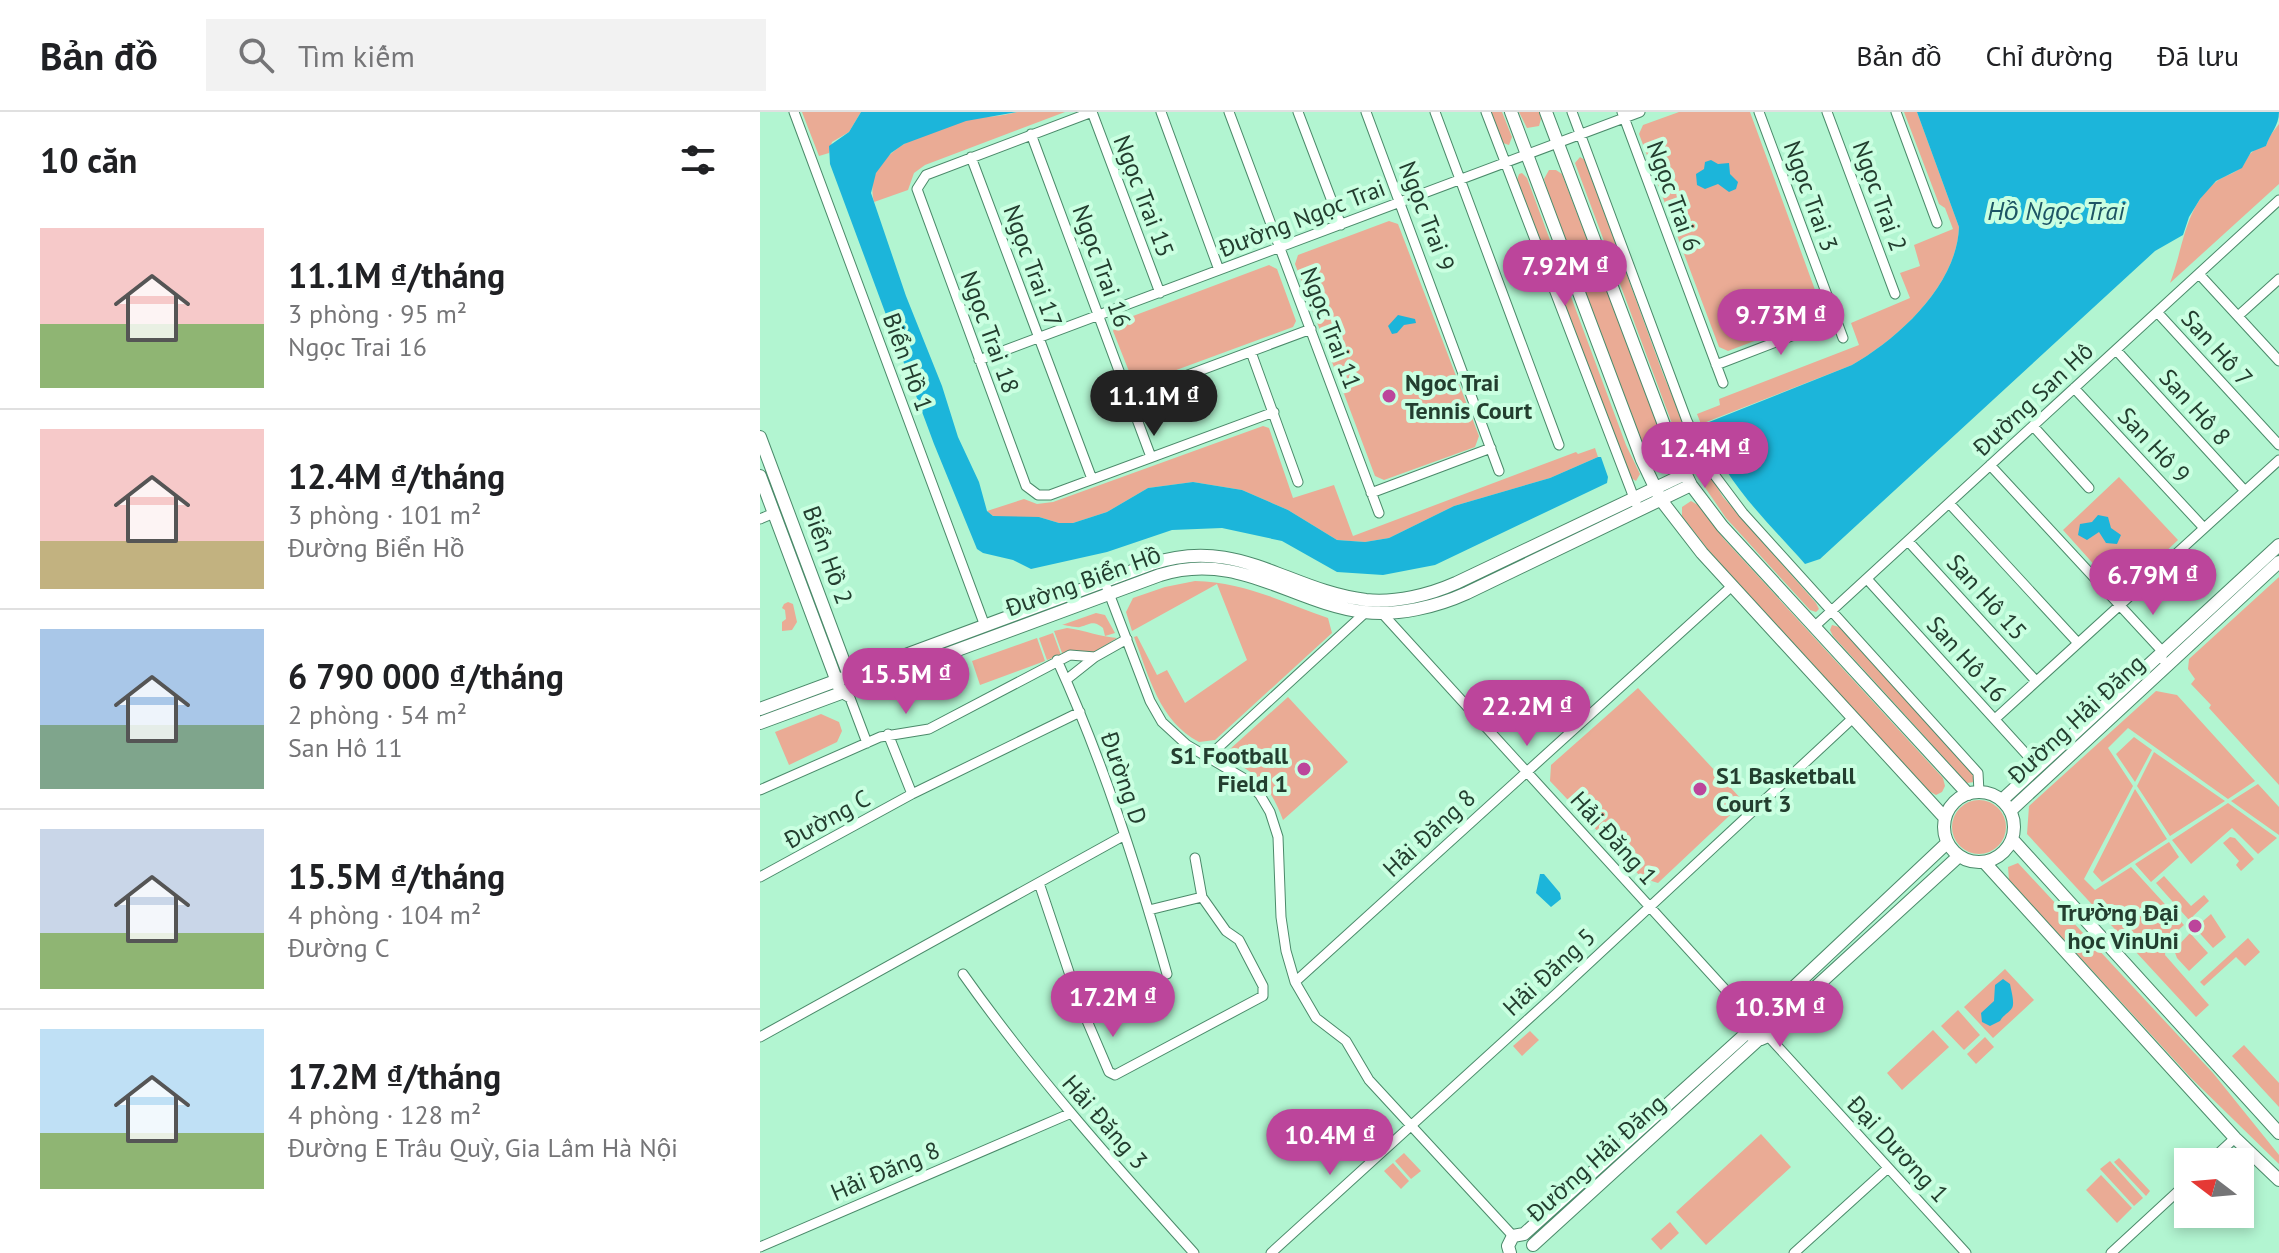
<!DOCTYPE html>
<html lang="vi">
<meta charset="utf-8">
<style>
body{margin:0;font-family:"PT Sans",sans-serif;background:#f2f2f2;color:#202124;height:100vh;display:flex;flex-direction:column;font-size:30px;white-space:nowrap}
*{box-sizing:border-box;margin:0}
p{font-size:26px;color:#757577}
.icon{flex:none;width:44px;height:44px;fill:none;stroke:currentColor;stroke-width:2;stroke-linecap:round;stroke-linejoin:round}
.map{position:relative;flex:1;overflow:hidden}
.drawer{display:flex;flex-direction:column;background:#fff;width:760px}
.drawer>*{flex:none}
.needle{width:52px;rotate:286deg}
.fabs{position:absolute;left:1414px;top:1036px;display:grid;gap:16px}
.fabs a{display:grid;place-items:center;width:80px;height:80px;border-radius:0px;background:#fff;box-shadow:0 4px 12px #0003;font-size:40px}
.price{position:absolute;translate:-50% -68px;padding:0 18px;border-radius:28px;background:#bc459b;color:#fff;font-size:26px;line-height:52px;filter:drop-shadow(0 2px 4px #0008)}
.price::after{content:'';position:absolute;left:50%;top:48px;width:24px;height:18px;margin-left:-12px;background:inherit;clip-path:polygon(0 0,100% 0,50% 100%)}
.price.selected{background:#222;color:#fff}
ul{padding:0;list-style:none}
li{display:flex;align-items:center;gap:24px;height:200px;padding:0 40px}
li+li{border-top:2px solid #e0e0e0}
li span{display:grid;place-items:center;flex:none;width:224px;height:160px;border-radius:0px;color:#555}
li>.icon{margin-inline-start:auto}
span .icon{width:96px;height:96px;fill:#fffc;stroke-width:1}
li b{font-size:34px}
h2{display:flex;justify-content:space-between;align-items:center;height:96px;padding:0 40px;font-size:34px}
header{display:flex;align-items:center;gap:48px;box-sizing:border-box;height:112px;padding:0 40px;background:#fff;border-bottom:2px solid #e0e0e0}
header strong{font-size:38px}
nav{display:flex;gap:44px;margin-inline-start:auto;font-size:28px}
.search{width:560px;height:72px;background:#f2f2f2;display:flex;align-items:center;gap:20px;box-sizing:border-box;padding:0 28px;border-radius:0px;color:#757577;font-size:30px}
main{display:flex;flex:1;min-height:0}
.map>svg:first-child{display:block}
.green{fill:#eaab95}
.water{fill:#1cb5da}
.lines{fill:none;stroke-linecap:round;stroke-linejoin:round}
.street-casing{stroke:#4b8a6a;stroke-width:11}
.secondary-casing{stroke:#4b8a6a;stroke-width:14}
.street{stroke:#fff;stroke-width:9}
.secondary{stroke:#fff;stroke-width:12}
.poi-dot{fill:#bc459b;stroke:#caffe1;stroke-width:3}
.labels{text-anchor:middle;dominant-baseline:central;stroke-width:8;stroke-linejoin:round;paint-order:stroke}
.street-label{font-size:24px;fill:#233e2f;stroke:#caffe1}
.poi-label{font-size:24px;font-weight:bold;fill:#233e2f;stroke:#caffe1;text-anchor:start}
.water-label{font-size:26px;font-style:italic;fill:#1e5565;stroke:#caffe1}
</style>
<header>
<strong>Bản đồ</strong>
<div class="search"><svg class="icon" aria-label="search" viewBox="0 0 24 24"><circle cx="10" cy="10" r="6"/><path d="M15 15l6 6"/></svg>Tìm kiếm</div>
<nav><a>Bản đồ</a><a>Chỉ đường</a><a>Đã lưu</a></nav>
</header>
<main>
<section class="drawer">
<h2>10 căn<svg class="icon" aria-label="filters" viewBox="0 0 24 24"><path d="M4 7h16M4 17h16"/><circle cx="9" cy="7" r="2"/><circle cx="15" cy="17" r="2"/></svg></h2>
<ul>
<li><span style="background:linear-gradient(#f6c9c9 60%,#8fb573 0)"><svg class="icon" aria-label="home" viewBox="0 0 24 24"><path d="M3 11l9-7 9 7M6 9v11h12V9"/></svg></span><div><b>11.1M ₫/tháng</b><p>3 phòng · 95 m²</p><p>Ngọc Trai 16</p></div></li>
<li><span style="background:linear-gradient(#f6c9c9 70%,#c2b280 0)"><svg class="icon" aria-label="home" viewBox="0 0 24 24"><path d="M3 11l9-7 9 7M6 9v11h12V9"/></svg></span><div><b>12.4M ₫/tháng</b><p>3 phòng · 101 m²</p><p>Đường Biển Hồ</p></div></li>
<li><span style="background:linear-gradient(#a9c7e8 60%,#7fa58c 0)"><svg class="icon" aria-label="home" viewBox="0 0 24 24"><path d="M3 11l9-7 9 7M6 9v11h12V9"/></svg></span><div><b>6 790 000 ₫/tháng</b><p>2 phòng · 54 m²</p><p>San Hô 11</p></div></li>
<li><span style="background:linear-gradient(#c9d6e8 65%,#8fb573 0)"><svg class="icon" aria-label="home" viewBox="0 0 24 24"><path d="M3 11l9-7 9 7M6 9v11h12V9"/></svg></span><div><b>15.5M ₫/tháng</b><p>4 phòng · 104 m²</p><p>Đường C</p></div></li>
<li><span style="background:linear-gradient(#bfe0f5 65%,#8fb573 0)"><svg class="icon" aria-label="home" viewBox="0 0 24 24"><path d="M3 11l9-7 9 7M6 9v11h12V9"/></svg></span><div><b>17.2M ₫/tháng</b><p>4 phòng · 128 m²</p><p>Đường E Trâu Quỳ, Gia Lâm Hà Nội</p></div></li>
</ul>
</section>
<div class="map">
<svg width="1519" height="1141" viewBox="0 0 1519 1141">
<rect width="100%" height="100%" fill="#b2f5d1"/>
<path class="green" d="M42,0H101L89,20L72,30L69,41L59,44Z
M257,0H305L165,53L154,61L148,78L114,90C101,40 170,17 207,8C224,4 241,5 257,0Z
M731,0H742L752,25L749,33L743,31Z
M759,0H779L781,7L779,14L767,16Z
M919,0H990L1062,197L1057,205L968,239L959,235L879,22L883,13Z
M1144,0H1157L1199,115C1197,173 1139,226 1092,253L941,312L937,302L960,293L959,287L1099,233L1091,211L1150,186L1140,161L1160,154L1154,133L1193,117L1185,96L1179,92Z
M1519,12V72L1410,171C1424,135 1424,95 1457,69C1464,64 1473,62 1479,57C1490,49 1484,39 1506,34L1509,25Z
M820,45L825,48L903,262L935,338L963,385L1056,491L1059,497L1056,500L1050,498L966,406L935,361L911,309L815,51Z
M789,58H796L802,62L908,339L909,351L903,356L892,353L880,325L788,80L784,67Z
M762,61L767,66L866,333L880,362L876,369L871,366L859,339L757,68L759,62Z
M629,109L638,112L719,324L715,335L624,368L615,364L535,152L538,143Z
M509,153L517,157L536,209L533,215L381,271L372,267L353,219L357,210Z
M503,314L509,316L533,386L574,373L593,424L816,340L818,342L835,336L838,345L790,366L694,394L629,426L605,430L577,428L528,398L482,378L433,370L388,376L347,400L313,411H299L279,405L244,406L233,404L227,399L264,387L277,392L293,390Z
M1359,365L1418,428L1365,478L1355,476L1303,418Z
M931,389L938,393L964,427L1183,666L1185,674L1182,680L1176,683L1167,678L949,439L922,404V395Z
M1519,465V673L1449,596L1451,593L1431,572L1435,567L1428,557L1429,547Z
M435,469C483,470 523,490 568,506L572,521L455,628L439,630C399,609 389,564 374,525L377,524L397,563L407,558L425,591L487,548L457,472L372,519L366,500L373,486L405,475Z
M28,490L33,492L37,510L32,518L22,519V510L26,507L25,498L22,496L24,492Z
M336,501L345,503L355,521L345,524L343,516C333,508 331,512 320,515C316,516 306,513 302,513Z
M1072,513L1079,515L1214,663V670L1207,671L1073,524L1070,518Z
M307,516C324,518 341,525 357,526L331,542L315,539L302,541L294,519Z
M293,521L301,543L287,548L279,526Z
M277,526L285,549L220,573L212,549Z
M878,576L984,690L898,771L882,766L790,669L791,653Z
M1396,579L1417,583L1495,669L1468,687L1368,616L1348,636L1373,674L1324,767L1335,778L1371,755L1424,813L1406,829L1405,843L1449,893L1436,905L1267,722L1269,694Z
M528,585L588,650L523,708C517,692 509,676 496,664C485,655 474,653 469,638Z
M61,602L79,610L82,619L77,630L29,653L15,620Z
M1374,625L1392,638L1375,670L1356,642Z
M1394,640L1465,689L1410,724L1377,674Z
M1498,672L1519,695V723L1471,689Z
M1375,677L1407,727L1342,770L1333,760Z
M1192 715a27 27 0 1 1 54 0a27 27 0 1 1-54 0Z
M1468,691L1517,726L1498,742L1472,716L1431,752L1412,728Z
M1470,725L1475,726L1494,747L1481,759L1476,753L1479,749L1463,731Z
M1409,730L1419,745L1391,770L1375,752Z
M1258,751L1453,961L1519,1043V1052L1431,966L1249,768L1248,755Z
M1404,764L1431,794L1444,783L1449,789L1429,808L1396,771Z
M1451,802L1466,825L1453,836L1435,816Z
M1430,821L1448,841L1429,859L1417,846L1414,838Z
M1488,826L1500,840L1485,854L1476,845L1444,874L1440,870Z
M1245,857L1274,888L1233,926L1204,895Z
M1198,898L1220,923L1204,938L1181,914Z
M1173,918L1189,935L1142,978L1127,961Z
M770,919L779,928L762,944L753,934Z
M1225,925L1234,935L1216,952L1207,942Z
M1484,933L1519,971V995L1472,944Z
M1001,1022L1031,1055L946,1133L916,1100Z
M644,1041L661,1059L651,1067L635,1049Z
M1359,1046L1390,1079L1386,1084L1354,1050Z
M1350,1049L1383,1086L1374,1094L1340,1057Z
M633,1051L649,1069L641,1077L624,1059Z
M1341,1063L1372,1096L1357,1111L1326,1078Z
M910,1110L919,1121L901,1138L891,1127Z"/>
<path class="water" d="M101,0H257L206,9L144,32L131,41L116,61L111,81L146,184L182,274L198,325L219,370L227,399L233,404L279,405L299,411H313L347,400L388,376L433,370L482,378L528,398L577,428L605,430L629,426L694,394L790,366L838,345H841L848,365L847,371L675,453L623,463L577,460L522,429L462,416L412,418L347,440L271,457L253,448L223,441L217,437L174,332L70,52L69,34L89,20Z
M1157,0H1519C1519,14 1510,21 1506,34L1491,40L1482,56L1456,69L1440,87L1429,105L1423,123L1395,139L1060,447L1045,452C1008,410 961,367 944,312L1092,253C1139,226 1197,173 1199,115Z
M951,48L958,52L969,51L970,62L978,70L976,77L969,80L958,72L945,77L937,73L936,62L944,57L945,50Z
M638,203L655,207L656,211L644,213L637,221L632,222L628,214Z
M1338,403L1348,405L1351,416L1361,423L1357,432L1346,431L1339,420L1327,428L1318,423L1320,412L1332,410Z
M780,762H784L800,781L801,787L791,795L776,781Z
M1243,867L1250,872C1251,878 1255,891 1252,896C1248,902 1244,902 1240,909L1230,914L1222,910L1221,901L1234,889L1235,873Z"/>
<g class="lines">
<defs>
<path id="street" d="M34,0L225,514
M332,0L166,63L157,77L266,374L278,383H290L514,300
M332,0L400,181
M401,0L459,158
M469,0L619,401
M538,0L581,113
M606,0L739,359
M675,0L799,333
M726,0L879,399
M812,0L927,309L950,357L983,401L1218,661L1219,680
M862,0L963,271
M999,0L1083,226
M1067,0L1135,182
M1136,0L1177,111
M271,22L391,345
M211,45L332,367
M1439,162L1519,249
M1397,200L1519,333
M1478,204L1519,167
M1356,238L1485,379
M491,240L538,370
M219,248L880,0
M956,253L1076,207
M1314,276L1444,416
M369,285L551,217
M1273,314L1329,376
M1230,353L1402,539V547
M611,381L731,336
M1189,391L1318,531
M0,407L14,401
M1148,429L1276,569
M1107,467L1278,655
M347,476L390,589L402,610L427,633L485,667L500,683L510,700L518,725L521,805L526,839L535,870L556,906L586,929L609,968L753,1124
M621,500L992,907
M1055,514L1519,88
M297,548C343,649 377,756 407,862
M306,568L335,545L367,527
M81,581L90,586L107,631
M1235,607L1519,348
M128,622L152,682
M448,645L607,499
M0,678L120,625L169,617L310,543L335,545
M0,765L152,682L320,600
M279,771L319,890L349,960L355,963L503,884V874L479,828L466,819L442,785L435,746
M389,798L442,785
M203,862C273,961 353,1051 434,1141
M535,870L972,474
M1008,924L1206,1141
M0,925L363,724
M1449,1050L1475,1026
M0,1135L309,1002
M511,1141L797,881L1093,606
M1034,1141L1128,1056
M1351,1141L1428,1070"/>
<path id="secondary" d="M751,0L882,348L901,388L942,441L1185,706
M786,0L912,334L931,373L962,414L1208,682
M0,325L91,569
M0,364L79,575
M0,597L391,452C478,423 526,478 606,488C636,491 669,483 696,471L925,362
M0,611L400,463C478,438 532,491 604,500C638,504 676,495 707,481L931,373
M1184 715a35 35 0 1 1 70 0a35 35 0 1 1-70 0Z
M1242,688L1519,433
M1250,699L1519,450
M1252,727L1519,1021
M1225,751L1475,1026L1519,1068
M1003,904L1187,731
M992,924L1001,927L1008,924L1011,916L1199,744
M773,1133L999,927
M750,1141L748,1134L753,1124L764,1122L989,919"/>
</defs>
<use href="#street" class="street-casing"/>
<use href="#secondary" class="secondary-casing"/>
<use href="#street" class="street"/>
<use href="#secondary" class="secondary"/>
</g>
<g class="poi-dot">
<circle cx="629" cy="284" r="8"/>
<circle cx="544" cy="657" r="8"/>
<circle cx="940" cy="677" r="8"/>
<circle cx="1435" cy="814" r="8"/>
</g>
<g class="labels">
<g class="street-label">
<text transform="translate(384 84) rotate(69)">Ngọc Trai 15</text>
<text transform="translate(914 84) rotate(70)">Ngọc Trai 6</text>
<text transform="translate(1051 84) rotate(70)">Ngọc Trai 3</text>
<text transform="translate(1120 84) rotate(70)">Ngọc Trai 2</text>
<text transform="translate(667 104) rotate(69)">Ngọc Trai 9</text>
<text transform="translate(542 106) rotate(-21)">Đường Ngọc Trai</text>
<text transform="translate(273 154) rotate(70)">Ngọc Trai 17</text>
<text transform="translate(342 154) rotate(70)">Ngọc Trai 16</text>
<text transform="translate(571 216) rotate(69)">Ngọc Trai 11</text>
<text transform="translate(230 220) rotate(70)">Ngọc Trai 18</text>
<text transform="translate(1457 236) rotate(48)">San Hô 7</text>
<text transform="translate(148 250) rotate(70)">Biển Hồ 1</text>
<text transform="translate(1273 287) rotate(-43)">Đường San Hô</text>
<text transform="translate(1435 295) rotate(48)">San Hô 8</text>
<text transform="translate(1394 333) rotate(47)">San Hô 9</text>
<text transform="translate(68 443) rotate(70)">Biển Hồ 2</text>
<text transform="translate(323 469) rotate(-20)">Đường Biển Hồ</text>
<text transform="translate(1227 485) rotate(48)">San Hô 15</text>
<text transform="translate(1207 547) rotate(48)">San Hô 16</text>
<text transform="translate(1316 607) rotate(-43)">Đường Hải Đăng</text>
<text transform="translate(364 666) rotate(71)">Đường D</text>
<text transform="translate(67 707) rotate(-29)">Đường C</text>
<text transform="translate(669 721) rotate(-43)">Hải Đăng 8</text>
<text transform="translate(854 726) rotate(48)">Hải Đăng 1</text>
<text transform="translate(789 860) rotate(-43)">Hải Đăng 5</text>
<text transform="translate(345 1010) rotate(49)">Hải Đăng 3</text>
<text transform="translate(1138 1037) rotate(47)">Đại Dương 1</text>
<text transform="translate(836 1046) rotate(-42)">Đường Hải Đăng</text>
<text transform="translate(125 1059) rotate(-23)">Hải Đăng 8</text>
</g>
<g class="poi-label">
<text x="645" y="270">Ngoc Trai<tspan x="645" dy="28">Tennis Court</tspan></text>
<text x="528" y="643" text-anchor="end">S1 Football<tspan x="528" dy="28">Field 1</tspan></text>
<text x="956" y="663">S1 Basketball<tspan x="956" dy="28">Court 3</tspan></text>
<text x="1419" y="800" text-anchor="end">Trường Đại<tspan x="1419" dy="28">học VinUni</tspan></text>
</g>
<g class="water-label">
<text x="1296" y="98">Hồ Ngọc Trai</text>
</g>
</g>
</svg>
<div class="fabs">
<a><svg class="needle" viewBox="-14 -14 28 28"><path d="M0-13l5 13h-10z" fill="#e53935"/><path d="M0 13l5-13h-10z" fill="#757577"/></svg></a>
</div>
<b class="price" style="left:805px;top:196px">7.92M ₫</b>
<b class="price" style="left:1021px;top:245px">9.73M ₫</b>
<b class="price selected" style="left:394px;top:326px">11.1M ₫</b>
<b class="price" style="left:945px;top:378px">12.4M ₫</b>
<b class="price" style="left:1393px;top:505px">6.79M ₫</b>
<b class="price" style="left:146px;top:604px">15.5M ₫</b>
<b class="price" style="left:767px;top:636px">22.2M ₫</b>
<b class="price" style="left:353px;top:927px">17.2M ₫</b>
<b class="price" style="left:1020px;top:937px">10.3M ₫</b>
<b class="price" style="left:570px;top:1065px">10.4M ₫</b>
</div>
</main>
